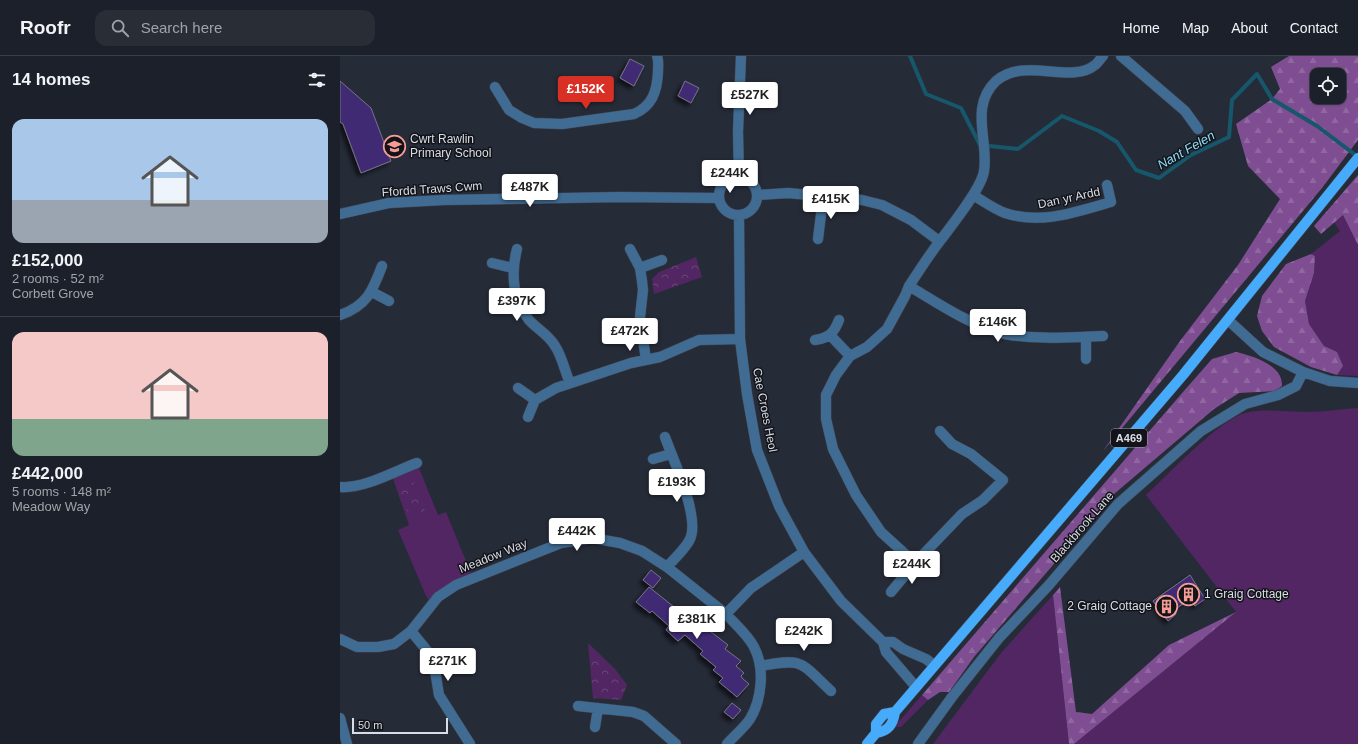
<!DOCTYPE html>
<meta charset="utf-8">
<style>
body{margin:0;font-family:Helvetica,sans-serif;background:#292d36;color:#f1f3f6;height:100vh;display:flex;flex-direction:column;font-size:15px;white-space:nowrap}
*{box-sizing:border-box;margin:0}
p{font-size:13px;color:#a0a3a8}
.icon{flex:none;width:22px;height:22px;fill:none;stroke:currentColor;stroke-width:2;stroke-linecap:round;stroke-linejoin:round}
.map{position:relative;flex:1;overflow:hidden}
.details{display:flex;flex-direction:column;background:#1c202a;width:340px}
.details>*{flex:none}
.buttons{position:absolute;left:970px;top:12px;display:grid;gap:8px}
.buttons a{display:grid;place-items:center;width:36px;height:36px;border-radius:8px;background:#1c202a;box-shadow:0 1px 3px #0004,0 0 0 1px #3a3e47;font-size:20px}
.scale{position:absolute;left:12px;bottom:10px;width:96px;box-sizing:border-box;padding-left:4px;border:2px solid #d9dde5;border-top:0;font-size:11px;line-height:14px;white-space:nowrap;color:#d9dde5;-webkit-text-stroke:3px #12141a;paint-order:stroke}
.price{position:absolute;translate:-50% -34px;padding:0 9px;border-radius:4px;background:#fff;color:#222;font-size:13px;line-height:26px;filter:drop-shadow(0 1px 2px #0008)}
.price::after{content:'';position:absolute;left:50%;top:24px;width:12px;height:9px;margin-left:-6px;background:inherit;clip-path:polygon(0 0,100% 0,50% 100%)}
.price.selected{background:#d93025;color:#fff}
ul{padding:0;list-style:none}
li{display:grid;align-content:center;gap:8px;height:212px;padding:0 12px}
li+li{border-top:1px solid #3a3e47}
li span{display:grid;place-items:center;height:124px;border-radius:12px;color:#555}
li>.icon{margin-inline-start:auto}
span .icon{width:72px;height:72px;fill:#fffc;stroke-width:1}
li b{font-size:17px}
h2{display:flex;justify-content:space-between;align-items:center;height:48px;padding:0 12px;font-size:17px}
header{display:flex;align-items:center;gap:24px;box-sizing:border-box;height:56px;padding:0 20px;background:#1c202a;border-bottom:1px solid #3a3e47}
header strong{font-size:19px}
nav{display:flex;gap:22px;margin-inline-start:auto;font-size:14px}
.search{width:280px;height:36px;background:#292d36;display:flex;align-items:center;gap:10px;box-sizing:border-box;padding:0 14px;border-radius:12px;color:#a0a3a8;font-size:15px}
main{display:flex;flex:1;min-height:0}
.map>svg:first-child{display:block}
.green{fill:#522662}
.forest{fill:url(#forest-firs);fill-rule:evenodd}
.park{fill:url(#park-crowns)}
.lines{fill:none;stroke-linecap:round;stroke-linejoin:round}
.stream{stroke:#17576b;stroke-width:4}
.building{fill:#402c73;stroke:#767384;filter:url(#shadow)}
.street-casing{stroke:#434754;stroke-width:11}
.primary-casing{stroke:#434754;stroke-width:11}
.street{stroke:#406c93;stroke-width:10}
.primary{stroke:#47abfc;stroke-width:10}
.labels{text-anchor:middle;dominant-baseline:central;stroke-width:3;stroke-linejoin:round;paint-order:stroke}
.shield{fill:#12141a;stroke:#9da1a8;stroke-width:1}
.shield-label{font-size:11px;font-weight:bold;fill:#d9dde5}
.poi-label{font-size:12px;fill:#d9dde5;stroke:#12141a;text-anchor:start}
.street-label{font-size:12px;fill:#d9dde5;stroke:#12141a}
.water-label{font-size:13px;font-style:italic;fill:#8bdbf8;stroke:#12141a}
</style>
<header>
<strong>Roofr</strong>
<div class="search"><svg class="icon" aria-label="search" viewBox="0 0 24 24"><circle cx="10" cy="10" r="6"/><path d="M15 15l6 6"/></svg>Search here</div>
<nav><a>Home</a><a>Map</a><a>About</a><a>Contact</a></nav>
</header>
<main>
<section class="details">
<h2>14 homes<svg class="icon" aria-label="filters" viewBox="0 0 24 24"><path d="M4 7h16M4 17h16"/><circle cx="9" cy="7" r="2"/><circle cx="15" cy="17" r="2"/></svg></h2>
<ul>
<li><span style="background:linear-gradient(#a9c7e8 65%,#9aa5b1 0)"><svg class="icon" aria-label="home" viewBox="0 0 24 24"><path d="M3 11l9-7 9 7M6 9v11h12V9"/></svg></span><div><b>£152,000</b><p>2 rooms · 52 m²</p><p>Corbett Grove</p></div></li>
<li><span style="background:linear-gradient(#f6c9c9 70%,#7fa58c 0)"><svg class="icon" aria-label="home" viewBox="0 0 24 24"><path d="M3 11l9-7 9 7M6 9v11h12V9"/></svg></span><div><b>£442,000</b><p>5 rooms · 148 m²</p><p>Meadow Way</p></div></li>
</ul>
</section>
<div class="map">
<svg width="1018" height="688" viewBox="0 0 1018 688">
<defs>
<pattern id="forest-firs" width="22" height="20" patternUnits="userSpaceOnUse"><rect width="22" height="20" fill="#7f4e92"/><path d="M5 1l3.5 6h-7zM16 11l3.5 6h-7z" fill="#9167a1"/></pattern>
<pattern id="park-crowns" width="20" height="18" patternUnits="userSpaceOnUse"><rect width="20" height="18" fill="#522662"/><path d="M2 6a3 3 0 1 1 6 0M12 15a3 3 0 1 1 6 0" fill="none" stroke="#6a4578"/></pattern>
<filter id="shadow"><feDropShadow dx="-3.5" dy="3.5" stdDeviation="2" flood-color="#0009"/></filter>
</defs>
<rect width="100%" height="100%" fill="#262b38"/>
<path class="green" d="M1003,159L1018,189V320L997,319L1003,310L984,290L969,268L965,245L974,217L975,201L971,198L1000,175L994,166Z
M1018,352V688H734L896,556L806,439C828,419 879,364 905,357C925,352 946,356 966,356C983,356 1001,353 1018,352Z
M77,407L98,459L106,456L133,522L92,549L86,540L58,474L69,469L51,417Z
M713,539L729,688H593L661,597Z
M582,639L588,644L561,671H554Z"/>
<path class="forest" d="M949,0H1018V84L982,132L763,395L840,285L898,209L940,143L908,110L896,68L932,43L940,33L931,11ZM977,19H999V41H977Z
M1018,119V189L1003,159L981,178L974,170Z
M971,198L975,200L974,217L965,245L969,268L984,290L997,296L1003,310L997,319L971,311L934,291L922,275L917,260L922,240L946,208Z
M896,296C913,300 943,309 942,330L935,335L899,337L874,353L774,438L634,601L609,636H600L588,644L582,639L843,336L872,303Z
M720,531L736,656L752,658L829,589L896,556L734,688H729L713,539Z"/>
<path class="park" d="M356,201L362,221L314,238L312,223L319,216Z
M75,426L86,457L70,462L59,432Z
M248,587L275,613L287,629L281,644L253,642Z"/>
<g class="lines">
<path class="stream" d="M570,0L586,38L621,52L640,89L678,93L722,60L759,75L777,86L796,114L819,122L851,99L889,81L892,44L917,18L932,43L977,70L1018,101"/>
</g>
<path class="building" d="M290,3L304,10L294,30L280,22Z
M0,25L31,52L51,105L21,117L3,68L0,66Z
M345,25L359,32L351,47L338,40Z
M311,514L321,522L313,532L303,524Z
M850,519L865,543L855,550L850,543L834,554L836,558L828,565L813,545Z
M309,531L334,551L342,557L344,555L388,589L385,593L401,605L396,610L404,617L401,620L403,623L409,628L397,641L379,626L383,622L373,614L376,611L360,598L363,595L345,579L338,585L326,574L329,570L312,555L310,557L296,546Z
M392,647L401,654L393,663L384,656Z"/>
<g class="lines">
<defs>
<path id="street" d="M781,0L845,55L858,73
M155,31L169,54L182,62L194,67L222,68L294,58C312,50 317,36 318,16C318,11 319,5 317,0
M379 140a19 19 0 1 1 38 0a19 19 0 1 1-38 0Z
M399,121L398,76L401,0
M417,139L448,137L522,144L542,149L571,164L599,185
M633,139C643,145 654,153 665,157C701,169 736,156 771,146L767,129
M0,158L49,147L104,144L280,141L378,142
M399,160L400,283L407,338L417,394L439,450L464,496L501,545L543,586L546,596L576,631
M478,183L483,142
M177,193C171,216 172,244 189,264C197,273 209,279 215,290C222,300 225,316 230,327
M290,193L300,212L302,225L303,234L300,261L306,304
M152,207L173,212
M300,212L322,204
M569,230C596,246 633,271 665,278C696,284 731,281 763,280
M32,236L49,245
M0,259C27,250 33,234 42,210
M888,264L923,296L963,316L990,325L1018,327
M490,279L510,300
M475,284C489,282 494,277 499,264
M746,303V281
M178,332L195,344L216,332L291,307L320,301L359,284L400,283
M188,361L195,344
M600,375L612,388L631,398L663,424L643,444L622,458L575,507L541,476L516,439L493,393L486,363V339L496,319L510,300L527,291L547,273L565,240L569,230C579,215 589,199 600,185C611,170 642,132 644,115C649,85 629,51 656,25C686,0 731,29 755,9C758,7 760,3 763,0
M325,381C333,404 362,464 349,485C344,494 334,503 327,511
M313,403L331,398
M0,431C24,433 55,415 77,407
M551,536L575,507
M386,558C395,568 408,579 414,591C425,612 422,643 410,663C404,672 394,680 387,688
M71,575L93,602L99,639L130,688
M0,583L17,591H38L54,588L71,575L98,541L116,529L221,487L252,482L280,487L302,495L327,511L386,558L411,532L464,496
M543,586H553L563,593L586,603L594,609
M420,610C464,602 459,605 491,635
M238,650L293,656L304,660L336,688
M0,662L7,688
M255,671L258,652
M578,688L612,641L659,582L709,529L778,448L861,375L905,348L938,339L956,330L963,316"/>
<path id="primary" d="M536,677C548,675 553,669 555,656L843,319L1018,102
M527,688L536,677V668L544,658L555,656"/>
</defs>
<use href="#street" class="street-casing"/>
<use href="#primary" class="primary-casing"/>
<use href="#street" class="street"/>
<use href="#primary" class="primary"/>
</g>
<defs>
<symbol id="school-ring" viewBox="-11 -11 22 22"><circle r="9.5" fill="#12141a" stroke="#f59c94" stroke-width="1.5"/><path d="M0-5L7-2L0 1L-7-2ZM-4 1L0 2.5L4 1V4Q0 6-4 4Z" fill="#f59c94"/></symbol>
<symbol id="building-ring" viewBox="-11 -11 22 22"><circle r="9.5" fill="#12141a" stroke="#f59c94" stroke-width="1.5"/><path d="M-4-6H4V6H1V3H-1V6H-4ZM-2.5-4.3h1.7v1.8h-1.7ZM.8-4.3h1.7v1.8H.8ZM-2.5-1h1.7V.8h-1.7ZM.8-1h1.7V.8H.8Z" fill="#f59c94"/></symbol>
</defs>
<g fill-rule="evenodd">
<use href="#school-ring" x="42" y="78" width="25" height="25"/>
<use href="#building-ring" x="836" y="526" width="25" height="25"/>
<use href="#building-ring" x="814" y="538" width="25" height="25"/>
</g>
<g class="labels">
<rect class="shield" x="771" y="373" width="36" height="18" rx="3"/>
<g class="shield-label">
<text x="789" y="382">A469</text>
</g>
<g class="poi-label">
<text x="70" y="83">Cwrt Rawlin<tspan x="70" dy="14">Primary School</tspan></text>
<text x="864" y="538">1 Graig Cottage</text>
<text x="812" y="550" text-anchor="end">2 Graig Cottage</text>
</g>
<g class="street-label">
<text transform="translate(92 133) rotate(-4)">Ffordd Traws Cwm</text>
<text transform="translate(729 142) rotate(-12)">Dan yr Ardd</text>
<text transform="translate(425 354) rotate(79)">Cae Croes Heol</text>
<text transform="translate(742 471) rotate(-49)">Blackbrook Lane</text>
<text transform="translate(153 500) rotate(-22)">Meadow Way</text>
</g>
<g class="water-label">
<text transform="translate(846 94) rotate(-30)">Nant Felen</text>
</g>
</g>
</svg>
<div class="buttons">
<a><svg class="icon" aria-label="locate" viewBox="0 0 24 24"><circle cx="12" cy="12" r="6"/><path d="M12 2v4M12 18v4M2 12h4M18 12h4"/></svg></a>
</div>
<div class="scale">50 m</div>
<b class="price selected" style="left:246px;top:54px">£152K</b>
<b class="price" style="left:410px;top:60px">£527K</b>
<b class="price" style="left:390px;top:138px">£244K</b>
<b class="price" style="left:190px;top:152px">£487K</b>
<b class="price" style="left:491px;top:164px">£415K</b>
<b class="price" style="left:177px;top:266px">£397K</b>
<b class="price" style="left:658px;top:287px">£146K</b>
<b class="price" style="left:290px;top:296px">£472K</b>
<b class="price" style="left:337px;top:447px">£193K</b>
<b class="price" style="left:237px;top:496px">£442K</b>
<b class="price" style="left:572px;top:529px">£244K</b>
<b class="price" style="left:357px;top:584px">£381K</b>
<b class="price" style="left:464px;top:596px">£242K</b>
<b class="price" style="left:108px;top:626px">£271K</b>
</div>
</main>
